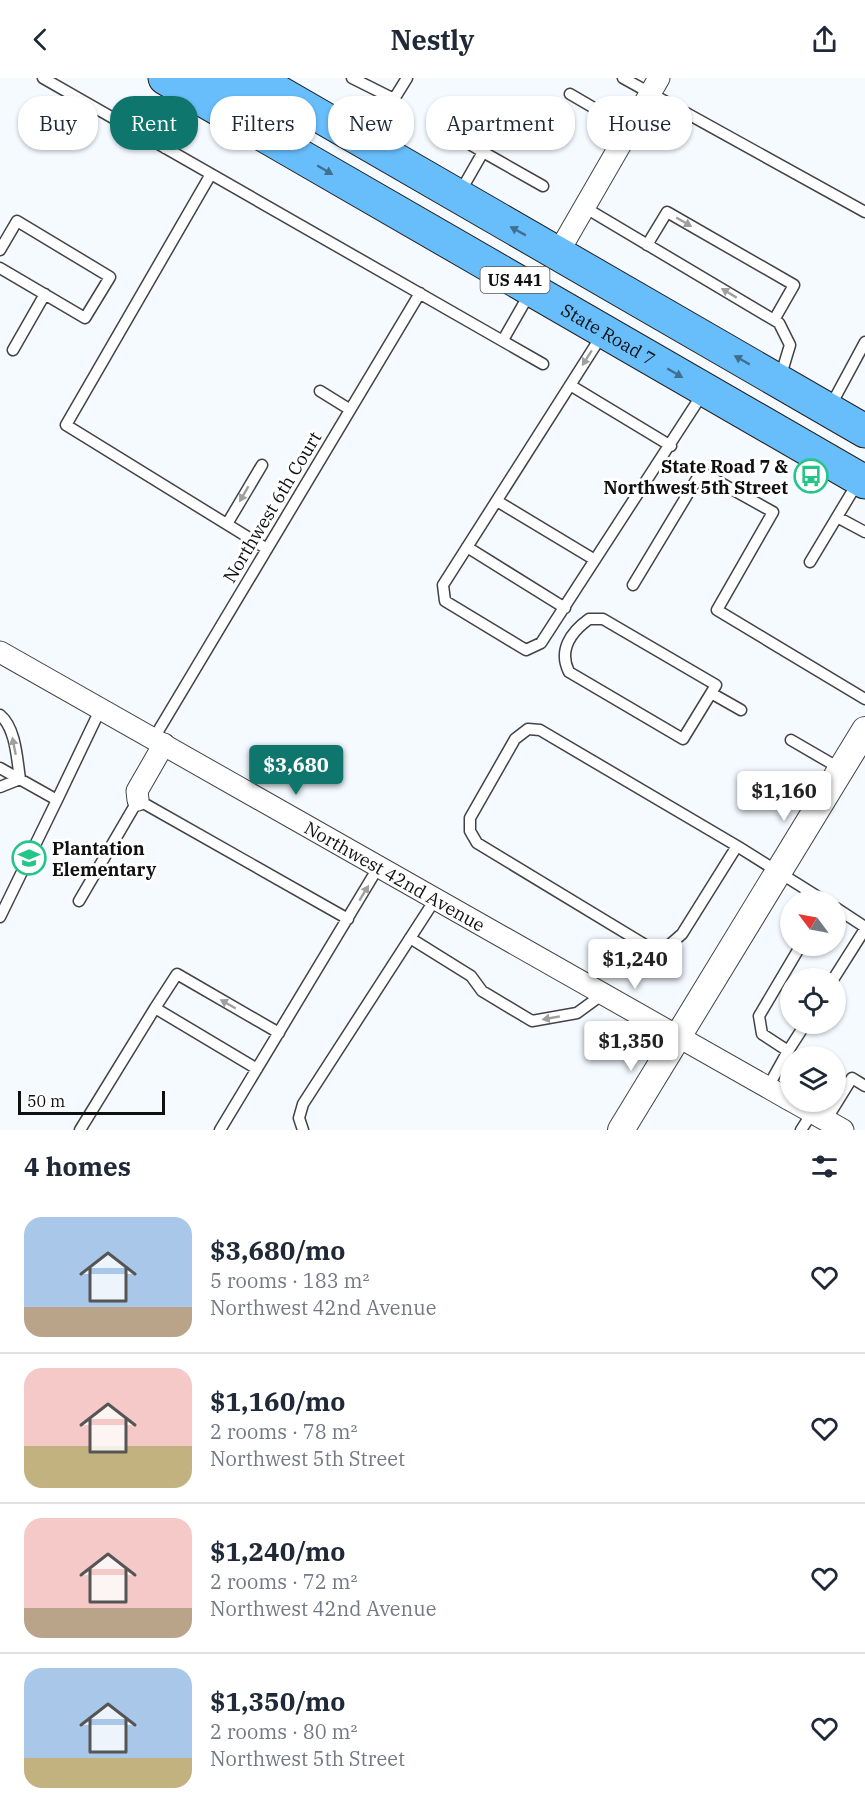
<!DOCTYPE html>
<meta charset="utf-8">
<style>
body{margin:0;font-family:"IBM Plex Serif",serif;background:#f6f6f7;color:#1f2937;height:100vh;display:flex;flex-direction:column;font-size:22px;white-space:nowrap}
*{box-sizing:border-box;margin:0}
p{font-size:20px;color:#747a83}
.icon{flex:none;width:33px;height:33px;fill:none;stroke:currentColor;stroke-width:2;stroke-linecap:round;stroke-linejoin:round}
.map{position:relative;height:1052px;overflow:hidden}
.sheet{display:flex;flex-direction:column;background:#fff;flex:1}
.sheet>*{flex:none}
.banner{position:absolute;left:18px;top:18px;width:830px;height:54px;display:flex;gap:12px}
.needle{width:39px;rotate:302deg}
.tools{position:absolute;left:780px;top:812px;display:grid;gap:12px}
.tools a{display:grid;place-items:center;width:66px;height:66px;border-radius:50%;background:#fff;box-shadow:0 2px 4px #0004;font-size:30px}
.scale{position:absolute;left:18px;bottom:15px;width:147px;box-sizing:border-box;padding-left:6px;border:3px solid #101010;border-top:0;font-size:16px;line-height:21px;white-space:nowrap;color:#101010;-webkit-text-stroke:4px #fff;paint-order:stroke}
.price{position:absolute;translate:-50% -51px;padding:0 14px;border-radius:6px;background:#fff;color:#222;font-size:20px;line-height:39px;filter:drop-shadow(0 2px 3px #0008)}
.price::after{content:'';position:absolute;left:50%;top:36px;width:18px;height:14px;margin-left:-9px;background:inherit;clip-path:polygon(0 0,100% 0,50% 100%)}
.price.selected{background:#0f766e;color:#fff}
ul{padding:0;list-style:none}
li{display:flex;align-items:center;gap:18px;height:150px;padding:0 24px}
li+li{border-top:2px solid #e0e1e3}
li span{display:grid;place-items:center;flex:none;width:168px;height:120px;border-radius:18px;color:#555}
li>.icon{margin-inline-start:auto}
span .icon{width:72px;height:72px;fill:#fffc;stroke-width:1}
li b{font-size:26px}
h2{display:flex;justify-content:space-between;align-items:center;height:72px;padding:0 24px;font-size:26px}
.chip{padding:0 21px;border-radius:24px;background:#fff;box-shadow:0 2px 4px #0004;font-size:21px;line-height:54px}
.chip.selected{background:#0f766e;color:#fff}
header{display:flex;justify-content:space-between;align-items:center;height:78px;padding:0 24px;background:#fff;font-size:27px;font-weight:800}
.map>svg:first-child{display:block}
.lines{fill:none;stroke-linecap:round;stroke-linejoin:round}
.service-casing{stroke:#434343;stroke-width:13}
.minor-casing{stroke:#434343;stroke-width:23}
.tertiary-casing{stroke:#434343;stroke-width:28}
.primary-casing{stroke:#212121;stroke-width:35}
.service{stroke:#fff;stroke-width:10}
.minor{stroke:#fff;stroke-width:21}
.tertiary{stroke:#fff;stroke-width:26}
.primary{stroke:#68bdfb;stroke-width:33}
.oneway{fill:#406f91}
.oneway2{fill:#9f9f9f}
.labels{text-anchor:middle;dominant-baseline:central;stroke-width:6;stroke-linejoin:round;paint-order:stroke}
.shield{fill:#fff;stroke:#585858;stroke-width:1.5}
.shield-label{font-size:16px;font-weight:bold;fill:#101010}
.street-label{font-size:18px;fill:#101010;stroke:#fff}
.poi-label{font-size:18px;font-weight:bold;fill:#101010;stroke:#fff;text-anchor:end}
</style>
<header><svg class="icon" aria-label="back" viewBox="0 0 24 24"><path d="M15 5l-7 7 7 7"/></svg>Nestly<svg class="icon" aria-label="share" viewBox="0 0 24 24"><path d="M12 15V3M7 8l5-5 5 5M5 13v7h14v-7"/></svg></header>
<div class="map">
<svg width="865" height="1052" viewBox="0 0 865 1052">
<rect width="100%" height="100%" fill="#f4faff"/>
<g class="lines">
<defs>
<path id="service" d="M43,0L543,286
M352,0L394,21
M623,0L865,134
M570,16L630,51
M165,70L192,20
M395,74L394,21L407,0
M483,74L543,108
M211,96L66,347L267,471
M459,116L483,74L449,54L466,26
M584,129L779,245L790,267L780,300
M647,167L667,134L794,207L774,242
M0,172L17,143L110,199L85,240L0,190
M602,257L443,507L445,523L526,572L541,565L703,315
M503,262L531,213
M13,272L45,216
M570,307L671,368
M320,313L349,331
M830,329L865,264
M497,423L595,482
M837,439L865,454
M227,446L262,387
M467,469L565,530
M810,484L858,404
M633,507L701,394L773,434L717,532L865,621
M589,541H603L716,607L683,661L569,594C558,572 571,554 589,541Z
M711,615L741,632
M0,637C16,650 17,682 20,701L0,709
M154,660L420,215
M791,662L841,691
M0,690L57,722L101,630
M737,768L682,856L666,870L652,871L477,765L470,753V740L515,661L528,651L540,652L737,768L823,822
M79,823L138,722L348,841
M836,830L865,849
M0,839L57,722
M410,860L471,898L482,913L532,943L577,935L603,916
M834,900L865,851
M155,930L177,896L279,955
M788,973L806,945
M768,1009L788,973L762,956L759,938L801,867
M826,1042L852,1000L865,1008
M80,1052L155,930L257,991
M220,1052L379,788
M303,1052L299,1040L303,1026L436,820
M801,1052L812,1035"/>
<g id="minor">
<path d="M558,175L659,0"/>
<path id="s1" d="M0,574L790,1022"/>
<path d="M138,722L137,713L164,666"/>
<path d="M792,1023L843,1052"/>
</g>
<path id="tertiary" d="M621,1052L865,652"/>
<g id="primary">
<path id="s2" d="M165,0L865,404"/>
<path d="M254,0L865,353"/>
<path d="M194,17C222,0 240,2 272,10"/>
</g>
</defs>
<use href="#service" class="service-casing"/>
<use href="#minor" class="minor-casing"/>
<use href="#tertiary" class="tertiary-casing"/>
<use href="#primary" class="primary-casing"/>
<use href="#service" class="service"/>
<use href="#minor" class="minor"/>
<use href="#tertiary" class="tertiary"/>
<use href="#primary" class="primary"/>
</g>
<defs><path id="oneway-solid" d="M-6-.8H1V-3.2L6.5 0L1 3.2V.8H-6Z" transform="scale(1.5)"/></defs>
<g class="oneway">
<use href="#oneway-solid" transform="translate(325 92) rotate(30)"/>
<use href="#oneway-solid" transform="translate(518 153) rotate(-151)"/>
<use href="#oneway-solid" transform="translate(742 282) rotate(-150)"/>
<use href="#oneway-solid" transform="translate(675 295) rotate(30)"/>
</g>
<g class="oneway2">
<use href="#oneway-solid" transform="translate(684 144) rotate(30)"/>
<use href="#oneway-solid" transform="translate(729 215) rotate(-149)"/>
<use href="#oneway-solid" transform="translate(587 280) rotate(122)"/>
<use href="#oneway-solid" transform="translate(244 416) rotate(120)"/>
<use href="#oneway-solid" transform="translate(14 668) rotate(-101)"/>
<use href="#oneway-solid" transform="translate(364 815) rotate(-59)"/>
<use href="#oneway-solid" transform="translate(228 926) rotate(-150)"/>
<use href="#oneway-solid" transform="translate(551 940) rotate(170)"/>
</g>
<defs>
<symbol id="bus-ring" viewBox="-11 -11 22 22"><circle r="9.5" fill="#fff" stroke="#24c588" stroke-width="1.5"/><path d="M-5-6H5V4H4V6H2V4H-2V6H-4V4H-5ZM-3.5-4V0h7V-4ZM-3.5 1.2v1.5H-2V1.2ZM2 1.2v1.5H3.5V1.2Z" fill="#24c588"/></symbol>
<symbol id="school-ring" viewBox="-11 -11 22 22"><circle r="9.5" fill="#fff" stroke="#24c588" stroke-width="1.5"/><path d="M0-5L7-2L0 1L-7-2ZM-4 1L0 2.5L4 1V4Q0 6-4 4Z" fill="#24c588"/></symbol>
</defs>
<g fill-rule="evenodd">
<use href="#bus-ring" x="792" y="379" width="38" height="38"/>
<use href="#school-ring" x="10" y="761" width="38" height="38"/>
</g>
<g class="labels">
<rect class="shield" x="480.5" y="189" width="69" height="26" rx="4.5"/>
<g class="shield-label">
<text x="515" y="202">US 441</text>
</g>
<g class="street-label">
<text stroke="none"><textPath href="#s2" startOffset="512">State Road 7</textPath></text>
<text transform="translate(272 429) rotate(-59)">Northwest 6th Court</text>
<text stroke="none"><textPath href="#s1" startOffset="454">Northwest 42nd Avenue</textPath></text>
</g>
<g class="poi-label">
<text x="788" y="388">State Road 7 &amp;<tspan x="788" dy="21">Northwest 5th Street</tspan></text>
<text x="52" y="770" text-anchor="start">Plantation<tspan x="52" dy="21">Elementary</tspan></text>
</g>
</g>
</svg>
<div class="tools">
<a><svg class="needle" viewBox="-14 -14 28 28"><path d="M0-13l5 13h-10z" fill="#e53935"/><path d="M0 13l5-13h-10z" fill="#747a83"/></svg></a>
<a><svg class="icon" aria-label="locate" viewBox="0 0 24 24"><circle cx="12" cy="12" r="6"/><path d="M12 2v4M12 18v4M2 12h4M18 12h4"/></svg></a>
<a><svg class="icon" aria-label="layers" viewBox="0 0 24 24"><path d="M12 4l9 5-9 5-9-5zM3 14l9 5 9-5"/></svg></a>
</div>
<div class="scale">50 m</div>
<b class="price selected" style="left:296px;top:718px">$3,680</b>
<b class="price" style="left:784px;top:744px">$1,160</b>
<b class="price" style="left:635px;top:912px">$1,240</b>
<b class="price" style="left:631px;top:994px">$1,350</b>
<div class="banner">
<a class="chip">Buy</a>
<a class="chip selected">Rent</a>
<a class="chip">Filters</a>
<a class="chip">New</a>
<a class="chip">Apartment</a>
<a class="chip">House</a>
</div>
</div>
<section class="sheet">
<h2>4 homes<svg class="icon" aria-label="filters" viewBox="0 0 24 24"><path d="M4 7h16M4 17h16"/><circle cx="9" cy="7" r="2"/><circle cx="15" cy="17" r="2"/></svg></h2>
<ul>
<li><span style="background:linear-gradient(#a9c7e8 75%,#b9a48a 0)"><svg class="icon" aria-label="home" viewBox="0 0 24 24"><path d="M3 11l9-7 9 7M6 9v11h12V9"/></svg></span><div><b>$3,680/mo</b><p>5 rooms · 183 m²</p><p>Northwest 42nd Avenue</p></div><svg class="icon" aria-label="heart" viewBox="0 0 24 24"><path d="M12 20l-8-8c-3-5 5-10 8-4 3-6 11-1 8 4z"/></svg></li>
<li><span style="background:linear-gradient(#f6c9c9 65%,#c2b280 0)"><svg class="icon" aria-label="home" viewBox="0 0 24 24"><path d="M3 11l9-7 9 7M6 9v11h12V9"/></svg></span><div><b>$1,160/mo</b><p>2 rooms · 78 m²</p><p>Northwest 5th Street</p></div><svg class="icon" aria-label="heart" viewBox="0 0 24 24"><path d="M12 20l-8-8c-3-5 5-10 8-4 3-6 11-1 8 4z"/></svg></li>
<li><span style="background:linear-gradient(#f6c9c9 75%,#b9a48a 0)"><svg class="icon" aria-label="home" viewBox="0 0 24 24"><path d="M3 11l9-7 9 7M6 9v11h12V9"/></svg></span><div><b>$1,240/mo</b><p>2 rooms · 72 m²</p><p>Northwest 42nd Avenue</p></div><svg class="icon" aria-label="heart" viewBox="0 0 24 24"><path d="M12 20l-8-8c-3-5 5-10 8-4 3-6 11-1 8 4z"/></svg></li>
<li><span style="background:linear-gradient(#a9c7e8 75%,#c2b280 0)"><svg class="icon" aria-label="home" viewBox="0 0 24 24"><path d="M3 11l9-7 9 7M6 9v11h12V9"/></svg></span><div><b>$1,350/mo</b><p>2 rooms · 80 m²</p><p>Northwest 5th Street</p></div><svg class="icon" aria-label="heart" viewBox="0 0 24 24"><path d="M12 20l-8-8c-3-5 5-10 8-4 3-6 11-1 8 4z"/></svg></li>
</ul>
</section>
